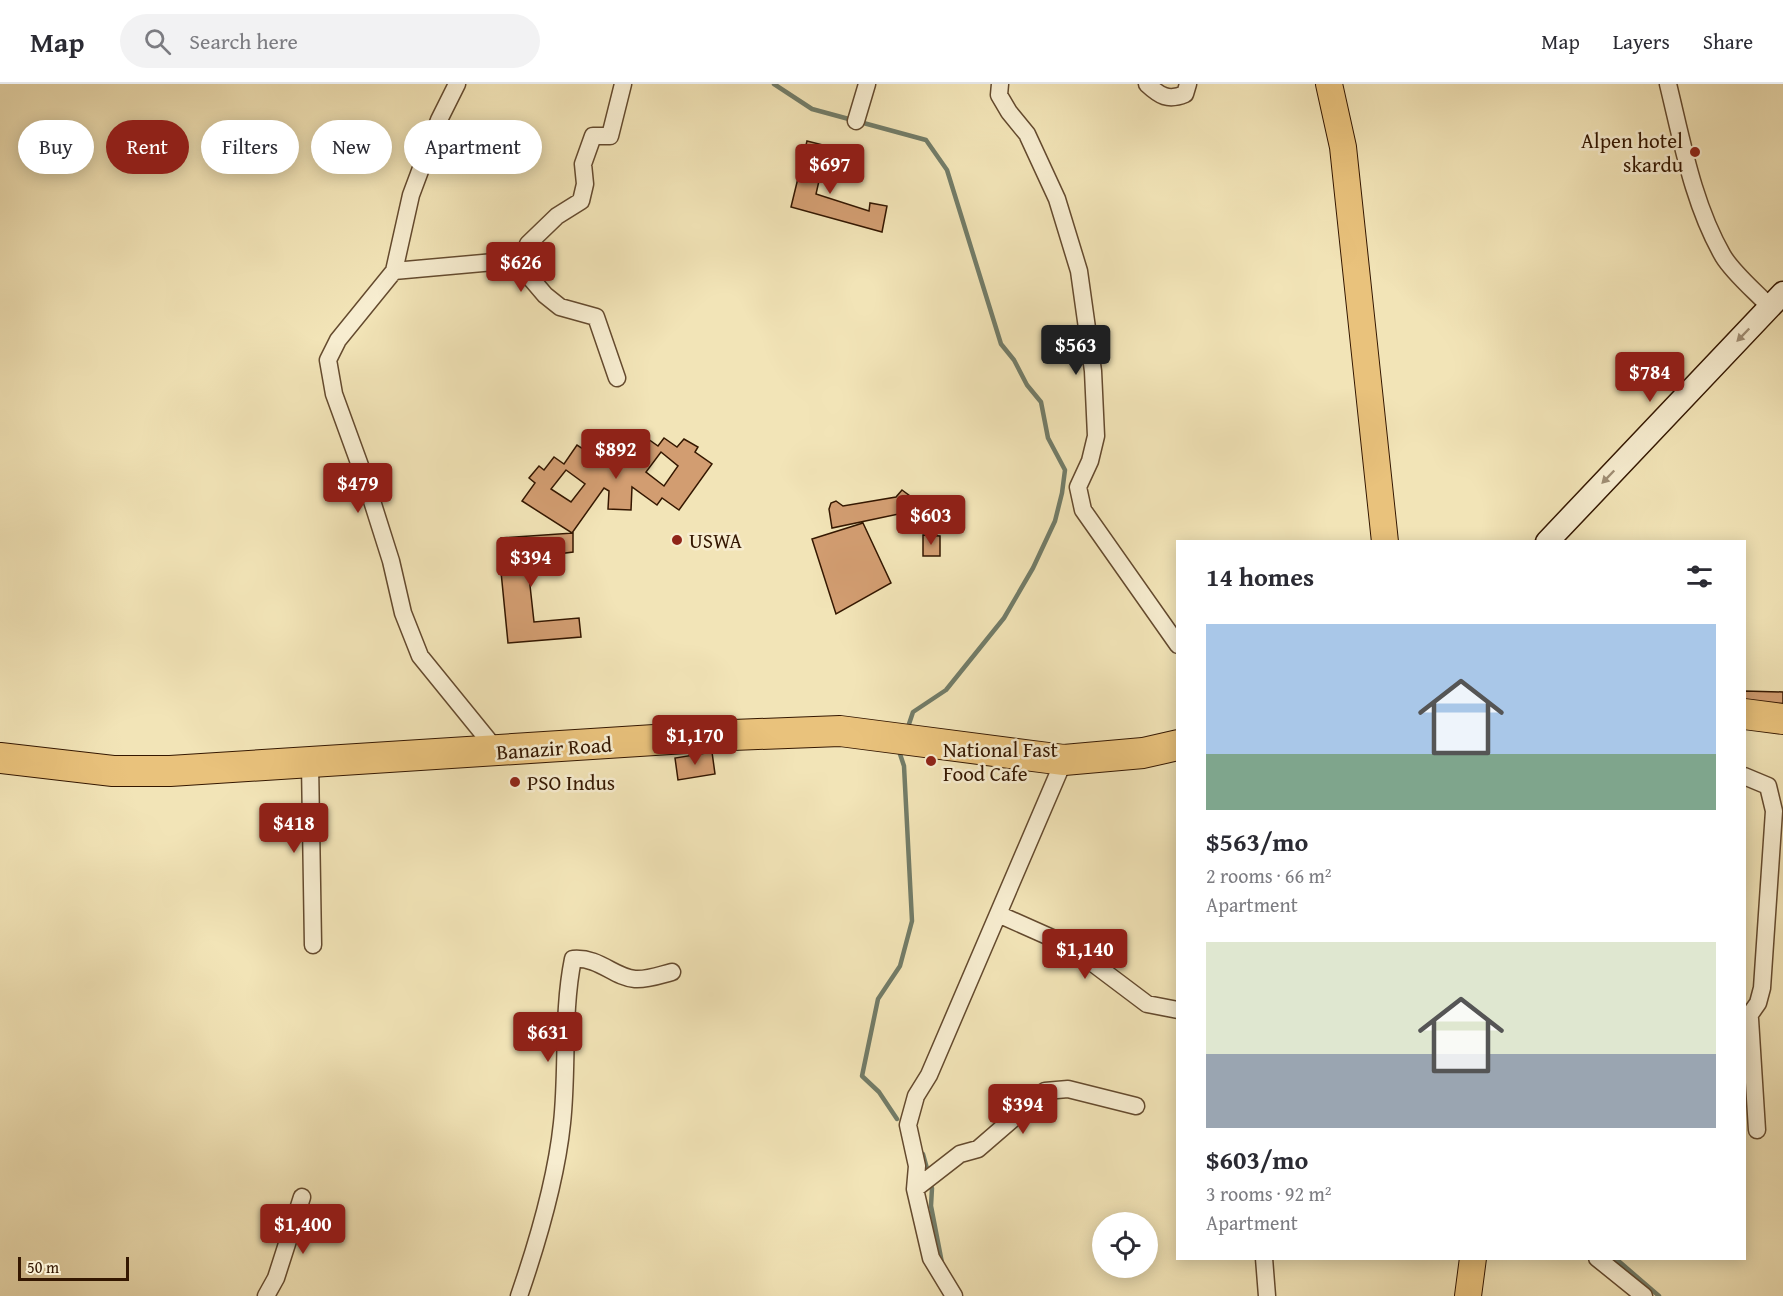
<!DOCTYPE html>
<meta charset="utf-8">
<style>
body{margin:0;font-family:"Gentium Book Plus",serif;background:#f2f2f3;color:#2b2b33;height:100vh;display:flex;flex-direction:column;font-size:22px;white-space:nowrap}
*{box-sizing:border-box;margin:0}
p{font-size:20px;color:#7c7c81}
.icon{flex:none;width:33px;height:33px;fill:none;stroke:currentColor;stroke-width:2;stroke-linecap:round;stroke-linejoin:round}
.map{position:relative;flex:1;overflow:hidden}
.panel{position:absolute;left:1176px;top:456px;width:570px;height:720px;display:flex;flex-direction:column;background:#fff;border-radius:0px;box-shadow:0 3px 15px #0003}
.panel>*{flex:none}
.banner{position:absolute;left:18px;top:36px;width:570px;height:54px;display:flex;gap:12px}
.fabs{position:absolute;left:1092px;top:1128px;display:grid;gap:12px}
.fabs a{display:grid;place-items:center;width:66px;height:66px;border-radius:50%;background:#fff;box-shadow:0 3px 15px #0003;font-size:30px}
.scale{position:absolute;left:18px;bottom:15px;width:111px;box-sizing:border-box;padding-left:6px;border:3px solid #341701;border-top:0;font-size:16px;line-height:21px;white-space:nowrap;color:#341701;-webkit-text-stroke:4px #f7edd0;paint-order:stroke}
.price{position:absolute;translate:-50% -51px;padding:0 14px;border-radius:6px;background:#8f2418;color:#fff;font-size:20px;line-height:39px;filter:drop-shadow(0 2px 3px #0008)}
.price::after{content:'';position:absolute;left:50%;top:36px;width:18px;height:14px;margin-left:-9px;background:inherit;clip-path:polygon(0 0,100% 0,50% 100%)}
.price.selected{background:#222;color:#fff}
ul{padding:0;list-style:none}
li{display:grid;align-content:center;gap:12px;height:318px;padding:0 30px}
li span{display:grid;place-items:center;height:186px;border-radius:0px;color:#555}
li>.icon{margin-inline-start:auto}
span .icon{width:108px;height:108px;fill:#fffc;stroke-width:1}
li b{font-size:26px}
h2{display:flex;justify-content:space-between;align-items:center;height:72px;padding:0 30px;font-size:26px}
.chip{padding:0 21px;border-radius:27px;background:#fff;box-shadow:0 3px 15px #0003;font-size:21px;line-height:54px}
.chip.selected{background:#8f2418;color:#fff}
header{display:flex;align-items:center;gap:36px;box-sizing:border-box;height:84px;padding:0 30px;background:#fff;border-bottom:2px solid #e1e1e2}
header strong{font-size:28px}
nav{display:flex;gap:33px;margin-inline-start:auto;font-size:21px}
.search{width:420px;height:54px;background:#f2f2f3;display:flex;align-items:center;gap:15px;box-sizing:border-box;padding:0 21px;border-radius:33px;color:#7c7c81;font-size:22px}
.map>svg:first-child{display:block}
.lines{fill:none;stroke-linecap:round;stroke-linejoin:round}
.stream{stroke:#727c68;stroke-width:4.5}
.building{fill:#d29d71;stroke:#341701;stroke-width:1.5;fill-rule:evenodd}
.street-casing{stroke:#644a2e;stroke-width:19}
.secondary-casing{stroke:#341701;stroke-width:25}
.primary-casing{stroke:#341701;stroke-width:28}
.highway-casing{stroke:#341701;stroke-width:32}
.street{stroke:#f7edd0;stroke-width:16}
.secondary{stroke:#f7edd0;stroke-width:22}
.primary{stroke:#e9c27c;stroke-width:26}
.highway{stroke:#e9c27c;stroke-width:30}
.oneway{fill:#9f8d73}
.poi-dot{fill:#8f2418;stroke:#f7edd0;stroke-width:2}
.labels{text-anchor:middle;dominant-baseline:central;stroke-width:5;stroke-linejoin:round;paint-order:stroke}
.poi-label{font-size:21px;fill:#341701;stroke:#f7edd0;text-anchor:start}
.street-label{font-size:21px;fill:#341701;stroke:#f7edd0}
</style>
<header>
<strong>Map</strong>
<div class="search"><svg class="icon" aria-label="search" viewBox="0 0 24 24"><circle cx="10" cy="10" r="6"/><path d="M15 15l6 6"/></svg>Search here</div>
<nav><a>Map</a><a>Layers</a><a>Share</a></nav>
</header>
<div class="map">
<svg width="1783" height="1212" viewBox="0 0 1783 1212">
<rect width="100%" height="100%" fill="#f2e4b7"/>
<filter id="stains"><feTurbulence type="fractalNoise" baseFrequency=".00333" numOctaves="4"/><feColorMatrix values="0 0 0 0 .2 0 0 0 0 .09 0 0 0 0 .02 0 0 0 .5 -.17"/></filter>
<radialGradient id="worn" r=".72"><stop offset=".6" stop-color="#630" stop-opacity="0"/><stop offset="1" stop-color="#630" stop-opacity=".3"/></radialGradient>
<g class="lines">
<path class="stream" d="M774,0L812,25L926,56L947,86L1001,260L1014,276L1027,301L1041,318L1048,354L1065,386L1062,409L1055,437L1033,484L1004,534L946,606L913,628L909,640
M897,1035L879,1008L862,992L878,915L900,882L912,837L904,682L899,667
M923,1070L928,1088
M932,1104L931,1122L942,1179
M1615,1174L1659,1212"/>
</g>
<path class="building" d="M807,57L827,62L816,110L869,127L870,119L887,122L882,148L791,123Z
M641,350L658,362L664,354L677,363L684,355L698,363L695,368L712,380L679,426L662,414L657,421L632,403L631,426L608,425L609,407L604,404L572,449L522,417L535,399L529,394L539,382L544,386L554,373L564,380L577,361L606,380L612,371L620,377ZM661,368L678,382L664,402L646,388ZM566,386L585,400L571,418L551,405Z
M902,406L910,412L913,427L832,444L829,425L831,419L836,417L843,422L896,413Z
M863,439L891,499L836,530L812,455Z
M573,449V468L527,474L534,538L579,534L581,553L508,559L498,457H501V454Z
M923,451L940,452V472H923Z
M1744,607L1783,608V626L1744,625Z
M712,668L715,690L678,696L675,674Z"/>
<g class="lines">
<defs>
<path id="street" d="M457,0L439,36L411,111L394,187L338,256L328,276L334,310L366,398L391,477L403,529L420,572L498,668
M1000,0L999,11L1009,28L1027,50L1057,115L1079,187L1093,287L1096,352L1090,377L1078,403L1083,426L1178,561
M1147,0C1160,12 1168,17 1185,10L1188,0
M1668,0C1682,57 1693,120 1723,172C1734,190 1755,207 1770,223
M856,37L867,0
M522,184L528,160L557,132L581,117L585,100L583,80L593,52H610L623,0
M394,187L494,178L522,184L545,211L560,223L596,233L617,294
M310,679L313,861
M1744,692L1768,702L1774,727L1762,904L1758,919L1744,939
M998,830L1070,862L1147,920L1178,926
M1750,935L1757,1046
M915,1105L960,1070L978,1065L1045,1007L1068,1005L1136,1022
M1264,1174L1267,1212
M1597,1174L1644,1212
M266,1212L276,1194L302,1113
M519,1212C538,1157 556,1097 562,1039C568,985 562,929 573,875C600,873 613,893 635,895C647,896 660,891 672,888
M954,1212L931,1174L915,1105L917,1082L908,1041L916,1012L929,991L1064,676"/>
<path id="secondary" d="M1547,458L1783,209"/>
<path id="primary" d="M1329,0L1343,63L1385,458
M1468,1212L1473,1174"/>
<path id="highway" d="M1744,630L1783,635
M0,674L113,687H170L733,651L840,647L1064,676L1143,669L1178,661"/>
</defs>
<use href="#street" class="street-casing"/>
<use href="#secondary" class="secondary-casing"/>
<use href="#primary" class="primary-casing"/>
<use href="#highway" class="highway-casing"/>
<use href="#street" class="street"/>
<use href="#secondary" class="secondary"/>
<use href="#primary" class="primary"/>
<use href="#highway" class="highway"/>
</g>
<defs><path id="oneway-solid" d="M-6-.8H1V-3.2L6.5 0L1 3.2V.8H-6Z" transform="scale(1.5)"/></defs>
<g class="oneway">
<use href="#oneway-solid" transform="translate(1743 251) rotate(134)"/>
<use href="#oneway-solid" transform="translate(1608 393) rotate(134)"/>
</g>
<g class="poi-dot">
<circle cx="1695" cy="68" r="6"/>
<circle cx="677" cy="456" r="6"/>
<circle cx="931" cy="677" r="6"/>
<circle cx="515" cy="698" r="6"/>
</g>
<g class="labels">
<g class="poi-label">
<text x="1683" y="56" text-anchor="end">Alpen hotel<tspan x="1683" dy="24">skardu</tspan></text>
<text x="689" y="456">USWA</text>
<text x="943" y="665">National Fast<tspan x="943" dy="24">Food Cafe</tspan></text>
<text x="527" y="698">PSO Indus</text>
</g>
<g class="street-label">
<text transform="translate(554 664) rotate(-4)">Banazir Road</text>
</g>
</g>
<rect width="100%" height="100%" filter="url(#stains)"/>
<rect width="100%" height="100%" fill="url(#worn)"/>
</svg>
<div class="fabs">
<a><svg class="icon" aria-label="locate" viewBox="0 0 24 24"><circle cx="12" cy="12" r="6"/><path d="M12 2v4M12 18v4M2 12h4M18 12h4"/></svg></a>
</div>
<div class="scale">50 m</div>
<b class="price" style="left:830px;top:111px">$697</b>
<b class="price" style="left:521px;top:209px">$626</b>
<b class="price selected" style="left:1076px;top:292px">$563</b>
<b class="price" style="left:1650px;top:319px">$784</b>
<b class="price" style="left:616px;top:396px">$892</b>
<b class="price" style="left:358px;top:430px">$479</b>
<b class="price" style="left:931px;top:462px">$603</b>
<b class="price" style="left:531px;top:504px">$394</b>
<b class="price" style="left:695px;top:682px">$1,170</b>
<b class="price" style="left:294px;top:770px">$418</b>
<b class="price" style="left:1085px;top:896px">$1,140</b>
<b class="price" style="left:548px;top:979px">$631</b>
<b class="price" style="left:1023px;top:1051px">$394</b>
<b class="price" style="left:303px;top:1171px">$1,400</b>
<div class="banner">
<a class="chip">Buy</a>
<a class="chip selected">Rent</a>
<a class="chip">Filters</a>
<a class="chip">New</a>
<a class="chip">Apartment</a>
</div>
<section class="panel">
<h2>14 homes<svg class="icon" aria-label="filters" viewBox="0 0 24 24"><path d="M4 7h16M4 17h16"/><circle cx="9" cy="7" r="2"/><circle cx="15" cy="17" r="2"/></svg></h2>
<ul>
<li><span style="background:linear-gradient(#a9c7e8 70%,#7fa58c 0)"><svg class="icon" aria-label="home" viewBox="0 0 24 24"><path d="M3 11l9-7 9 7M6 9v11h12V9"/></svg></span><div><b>$563/mo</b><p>2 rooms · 66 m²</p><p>Apartment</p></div></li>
<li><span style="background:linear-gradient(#dfe7d0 60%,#9aa5b1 0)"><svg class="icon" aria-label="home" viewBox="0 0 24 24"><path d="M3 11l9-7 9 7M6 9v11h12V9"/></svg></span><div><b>$603/mo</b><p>3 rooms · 92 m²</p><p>Apartment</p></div></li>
</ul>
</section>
</div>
